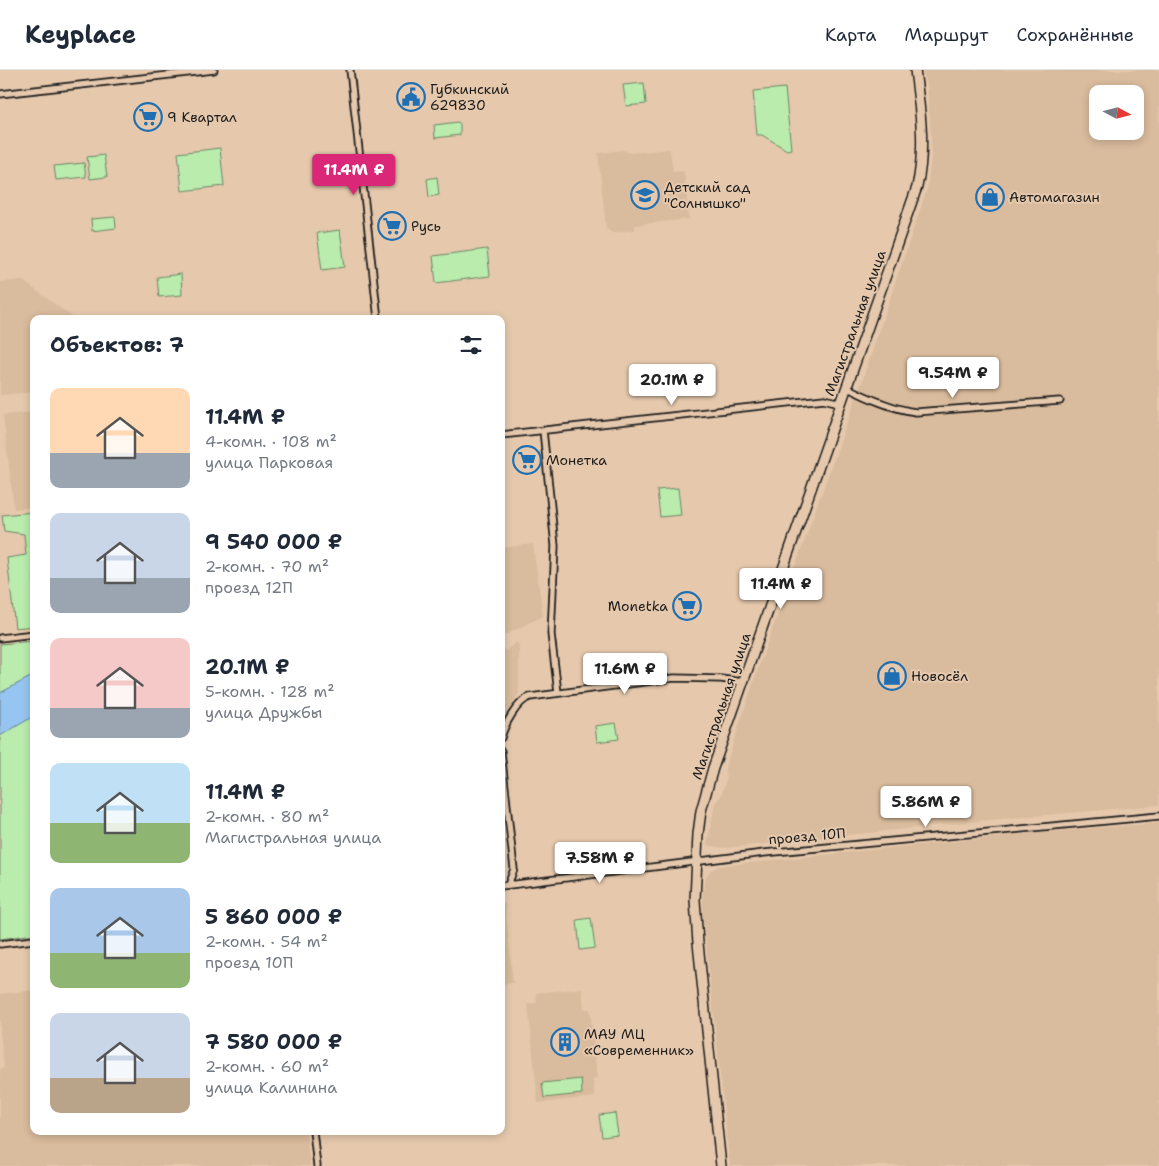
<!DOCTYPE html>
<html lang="ru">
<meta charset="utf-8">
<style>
body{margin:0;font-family:"Shantell Sans",sans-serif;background:#f6f6f7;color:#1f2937;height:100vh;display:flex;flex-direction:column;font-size:19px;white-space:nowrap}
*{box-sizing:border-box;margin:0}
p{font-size:16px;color:#747a83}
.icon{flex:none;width:28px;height:28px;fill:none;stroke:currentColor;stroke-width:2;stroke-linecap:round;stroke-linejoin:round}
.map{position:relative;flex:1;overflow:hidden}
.sheet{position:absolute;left:30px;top:245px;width:475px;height:820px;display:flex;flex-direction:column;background:#fff;border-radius:10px;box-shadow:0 2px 8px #0003}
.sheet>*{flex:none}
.needle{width:32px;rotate:97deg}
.controls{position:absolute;left:1089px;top:15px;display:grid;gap:10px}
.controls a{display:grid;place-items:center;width:55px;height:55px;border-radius:10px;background:#fff;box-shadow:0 2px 8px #0003;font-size:25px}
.price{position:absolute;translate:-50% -42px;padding:0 11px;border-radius:5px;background:#fff;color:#222;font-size:16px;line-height:32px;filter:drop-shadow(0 1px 2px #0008)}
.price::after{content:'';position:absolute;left:50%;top:30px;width:15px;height:11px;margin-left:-8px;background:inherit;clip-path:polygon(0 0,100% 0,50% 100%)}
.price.on{background:#db2777;color:#fff}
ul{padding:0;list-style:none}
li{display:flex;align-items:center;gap:15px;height:125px;padding:0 20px}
li span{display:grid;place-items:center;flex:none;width:140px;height:100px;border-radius:10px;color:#555}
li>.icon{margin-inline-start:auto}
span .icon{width:60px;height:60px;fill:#fffc;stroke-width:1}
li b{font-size:21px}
h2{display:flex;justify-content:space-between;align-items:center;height:60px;padding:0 20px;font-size:21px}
header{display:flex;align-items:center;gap:30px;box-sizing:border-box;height:70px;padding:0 25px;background:#fff;border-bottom:1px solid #e0e1e3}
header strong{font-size:24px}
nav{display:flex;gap:28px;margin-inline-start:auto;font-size:18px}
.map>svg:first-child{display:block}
.built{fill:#d9bb9d;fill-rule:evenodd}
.green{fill:#b9ecad;stroke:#6a8464}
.water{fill:#97c5f1;stroke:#66819c}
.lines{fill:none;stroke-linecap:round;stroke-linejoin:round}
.minor-casing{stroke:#1c1c1c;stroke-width:9}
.secondary-casing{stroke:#1c1c1c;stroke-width:12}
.minor{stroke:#e6c9ad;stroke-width:5.5}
.secondary{stroke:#e6c9ad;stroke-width:9}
.labels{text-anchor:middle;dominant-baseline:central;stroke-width:4;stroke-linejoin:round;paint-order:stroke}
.poi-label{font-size:14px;fill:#1c1c1c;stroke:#e6c9ad;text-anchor:start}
.street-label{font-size:14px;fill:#1c1c1c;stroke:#e6c9ad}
</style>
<header>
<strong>Keyplace</strong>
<nav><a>Карта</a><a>Маршрут</a><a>Сохранённые</a></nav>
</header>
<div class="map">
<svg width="1159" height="1096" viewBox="0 0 1159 1096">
<rect width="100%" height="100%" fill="#e6c9ad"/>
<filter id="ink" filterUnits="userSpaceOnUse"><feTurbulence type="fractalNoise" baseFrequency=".02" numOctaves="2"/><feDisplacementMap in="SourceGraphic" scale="10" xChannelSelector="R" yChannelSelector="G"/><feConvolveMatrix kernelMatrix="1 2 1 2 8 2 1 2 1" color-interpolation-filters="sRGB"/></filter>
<g filter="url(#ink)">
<path class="built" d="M922,0H1159V735L980,751L725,778L707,775L715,733L721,726L726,710L725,698L754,610L861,314L927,119L931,87V66L927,13ZM1098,24H1135V61H1098Z
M670,79L673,102L684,101L689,149L635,155V160L612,163L606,158L598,83L624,80L630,83Z
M22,210L75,249H34V322L0,325V212Z
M34,342V437L14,439L3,345Z
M533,474L543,546L501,567V478Z
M516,572L519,575V623L501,654V577L506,581Z
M1159,753V1096H730L703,847V820L706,807L711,800L719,796L1042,762Z
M501,833H505L513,913L501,914Z
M582,918L584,939H590L597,1008L593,1009L595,1027L538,1033L528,934L537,933L536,923Z
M34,920V1061H306L310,1096H0V999L4,998L0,963V924Z"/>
<path class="green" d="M644,13L646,34L626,36L623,15Z
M785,18L791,79L787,80L762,65H757L753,21Z
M458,52L460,54V65L435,68L434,55Z
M220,78L224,116L182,121L178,83Z
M104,85L107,107L90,109L87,87Z
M84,93L86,107L56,110L54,96Z
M437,107L439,125L429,127L427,109Z
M115,147L116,158L92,161L91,149Z
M340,160L345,197L322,200L317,163Z
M487,179L490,206L436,213L433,186Z
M181,204L182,225L159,227L157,207Z
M678,418L681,445L660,447L657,420Z
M34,442V556L15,558L7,488L26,485L24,464L4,461L2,445Z
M34,571V864L0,869V574Z
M616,653L619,669L597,672L595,656Z
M591,848L595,878L580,880L577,850Z
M581,1009L582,1024L544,1028L542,1013Z
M615,1043L618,1065L602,1067L599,1045Z"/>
<path class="water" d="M34,605V646L0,666V623Z"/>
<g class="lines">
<defs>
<path id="minor" d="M350,0L378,249
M0,24L214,0
M846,317C868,328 892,339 916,342L1060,331
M543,360L555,476L551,564L558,623
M501,365L824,329L841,333
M0,568L34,564
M501,668C504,656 517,631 530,627L674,608L721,609L743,612
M501,681L514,799L508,815
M501,816L764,783L1159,746
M0,874L34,870
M313,1061L317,1096"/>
<path id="secondary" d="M721,1096L698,873L695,830L698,764L701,741L713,698L917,117C926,77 920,40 915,0"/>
</defs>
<use href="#minor" class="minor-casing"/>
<use href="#secondary" class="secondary-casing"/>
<use href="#minor" class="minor"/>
<use href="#secondary" class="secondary"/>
</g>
</g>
<defs>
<symbol id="civic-ring" viewBox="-11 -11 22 22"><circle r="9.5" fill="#e6c9ad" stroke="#1f6fb2" stroke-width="1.5"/><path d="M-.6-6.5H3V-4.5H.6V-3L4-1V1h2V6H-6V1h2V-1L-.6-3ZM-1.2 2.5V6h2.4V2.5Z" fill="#1f6fb2"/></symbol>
<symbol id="supermarket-ring" viewBox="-11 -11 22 22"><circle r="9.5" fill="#e6c9ad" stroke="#1f6fb2" stroke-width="1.5"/><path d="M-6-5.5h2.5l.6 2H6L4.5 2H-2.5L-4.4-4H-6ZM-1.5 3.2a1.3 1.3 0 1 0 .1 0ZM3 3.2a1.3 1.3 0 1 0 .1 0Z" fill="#1f6fb2"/></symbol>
<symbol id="school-ring" viewBox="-11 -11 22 22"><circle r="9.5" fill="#e6c9ad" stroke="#1f6fb2" stroke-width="1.5"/><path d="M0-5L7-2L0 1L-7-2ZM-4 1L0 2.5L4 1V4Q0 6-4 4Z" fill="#1f6fb2"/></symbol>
<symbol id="shop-ring" viewBox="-11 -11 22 22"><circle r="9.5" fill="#e6c9ad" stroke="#1f6fb2" stroke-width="1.5"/><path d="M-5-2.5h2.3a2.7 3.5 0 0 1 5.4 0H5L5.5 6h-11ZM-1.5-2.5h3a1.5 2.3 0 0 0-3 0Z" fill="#1f6fb2"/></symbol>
<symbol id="building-ring" viewBox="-11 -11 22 22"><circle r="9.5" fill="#e6c9ad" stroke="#1f6fb2" stroke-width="1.5"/><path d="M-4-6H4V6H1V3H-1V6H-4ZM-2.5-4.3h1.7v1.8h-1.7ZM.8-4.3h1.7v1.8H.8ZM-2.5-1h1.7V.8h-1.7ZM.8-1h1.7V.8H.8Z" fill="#1f6fb2"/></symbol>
</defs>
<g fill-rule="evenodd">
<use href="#civic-ring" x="395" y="11" width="32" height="32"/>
<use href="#supermarket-ring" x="132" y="31" width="32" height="32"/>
<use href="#school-ring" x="629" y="109" width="32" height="32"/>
<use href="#shop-ring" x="974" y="111" width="32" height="32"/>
<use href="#supermarket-ring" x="376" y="140" width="32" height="32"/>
<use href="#supermarket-ring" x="511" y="374" width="32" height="32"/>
<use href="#supermarket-ring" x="671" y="520" width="32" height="32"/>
<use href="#shop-ring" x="876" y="590" width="32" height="32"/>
<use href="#building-ring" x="549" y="956" width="32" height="32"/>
</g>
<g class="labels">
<g class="poi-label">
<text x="430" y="19">Губкинский<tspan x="430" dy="16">629830</tspan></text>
<text x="167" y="47">9 Квартал</text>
<text x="664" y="117">Детский сад<tspan x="664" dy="16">"Солнышко"</tspan></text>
<text x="1009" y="127">Автомагазин</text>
<text x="411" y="156">Русь</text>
<text x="546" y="390">Монетка</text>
<text x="668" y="536" text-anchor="end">Monetka</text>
<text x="911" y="606">Новосёл</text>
<text x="584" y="964">МАУ МЦ<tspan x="584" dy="16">«Современник»</tspan></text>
</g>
<g class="street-label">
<text transform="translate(855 253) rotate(-70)">Магистральная улица</text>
<text transform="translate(721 636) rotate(-71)">Магистральная улица</text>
<text transform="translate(807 766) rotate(-5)">проезд 10П</text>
</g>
</g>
</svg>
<div class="controls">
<a><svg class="needle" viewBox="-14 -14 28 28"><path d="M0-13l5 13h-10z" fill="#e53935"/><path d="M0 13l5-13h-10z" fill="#747a83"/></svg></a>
</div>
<b class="price on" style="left:354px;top:126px">11.4M ₽</b>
<b class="price" style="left:953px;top:329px">9.54M ₽</b>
<b class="price" style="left:672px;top:336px">20.1M ₽</b>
<b class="price" style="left:781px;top:540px">11.4M ₽</b>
<b class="price" style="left:625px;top:625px">11.6M ₽</b>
<b class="price" style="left:926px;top:758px">5.86M ₽</b>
<b class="price" style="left:600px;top:814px">7.58M ₽</b>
<section class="sheet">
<h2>Объектов: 7<svg class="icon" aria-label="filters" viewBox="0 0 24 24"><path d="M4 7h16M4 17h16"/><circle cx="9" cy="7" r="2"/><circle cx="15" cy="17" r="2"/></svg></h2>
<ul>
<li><span style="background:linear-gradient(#ffd9b3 65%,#9aa5b1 0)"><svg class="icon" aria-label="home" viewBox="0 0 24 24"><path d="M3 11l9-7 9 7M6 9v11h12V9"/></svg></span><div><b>11.4M ₽</b><p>4-комн. · 108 m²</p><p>улица Парковая</p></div></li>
<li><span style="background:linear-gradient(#c9d6e8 65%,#9aa5b1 0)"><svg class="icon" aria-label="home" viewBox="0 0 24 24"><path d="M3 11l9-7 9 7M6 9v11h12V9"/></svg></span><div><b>9 540 000 ₽</b><p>2-комн. · 70 m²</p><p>проезд 12П</p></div></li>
<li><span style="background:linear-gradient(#f6c9c9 70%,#9aa5b1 0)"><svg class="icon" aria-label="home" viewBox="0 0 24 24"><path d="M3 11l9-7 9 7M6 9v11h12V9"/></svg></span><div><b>20.1M ₽</b><p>5-комн. · 128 m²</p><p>улица Дружбы</p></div></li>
<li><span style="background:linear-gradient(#bfe0f5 60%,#8fb573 0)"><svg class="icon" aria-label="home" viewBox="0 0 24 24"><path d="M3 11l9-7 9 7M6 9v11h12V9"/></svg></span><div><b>11.4M ₽</b><p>2-комн. · 80 m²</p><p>Магистральная улица</p></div></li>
<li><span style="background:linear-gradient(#a9c7e8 65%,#8fb573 0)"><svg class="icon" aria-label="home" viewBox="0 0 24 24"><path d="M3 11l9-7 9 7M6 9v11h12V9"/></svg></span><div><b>5 860 000 ₽</b><p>2-комн. · 54 m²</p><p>проезд 10П</p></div></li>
<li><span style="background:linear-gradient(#c9d6e8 65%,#b9a48a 0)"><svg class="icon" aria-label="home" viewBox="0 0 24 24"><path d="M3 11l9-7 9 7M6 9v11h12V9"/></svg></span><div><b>7 580 000 ₽</b><p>2-комн. · 60 m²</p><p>улица Калинина</p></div></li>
</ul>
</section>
</div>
